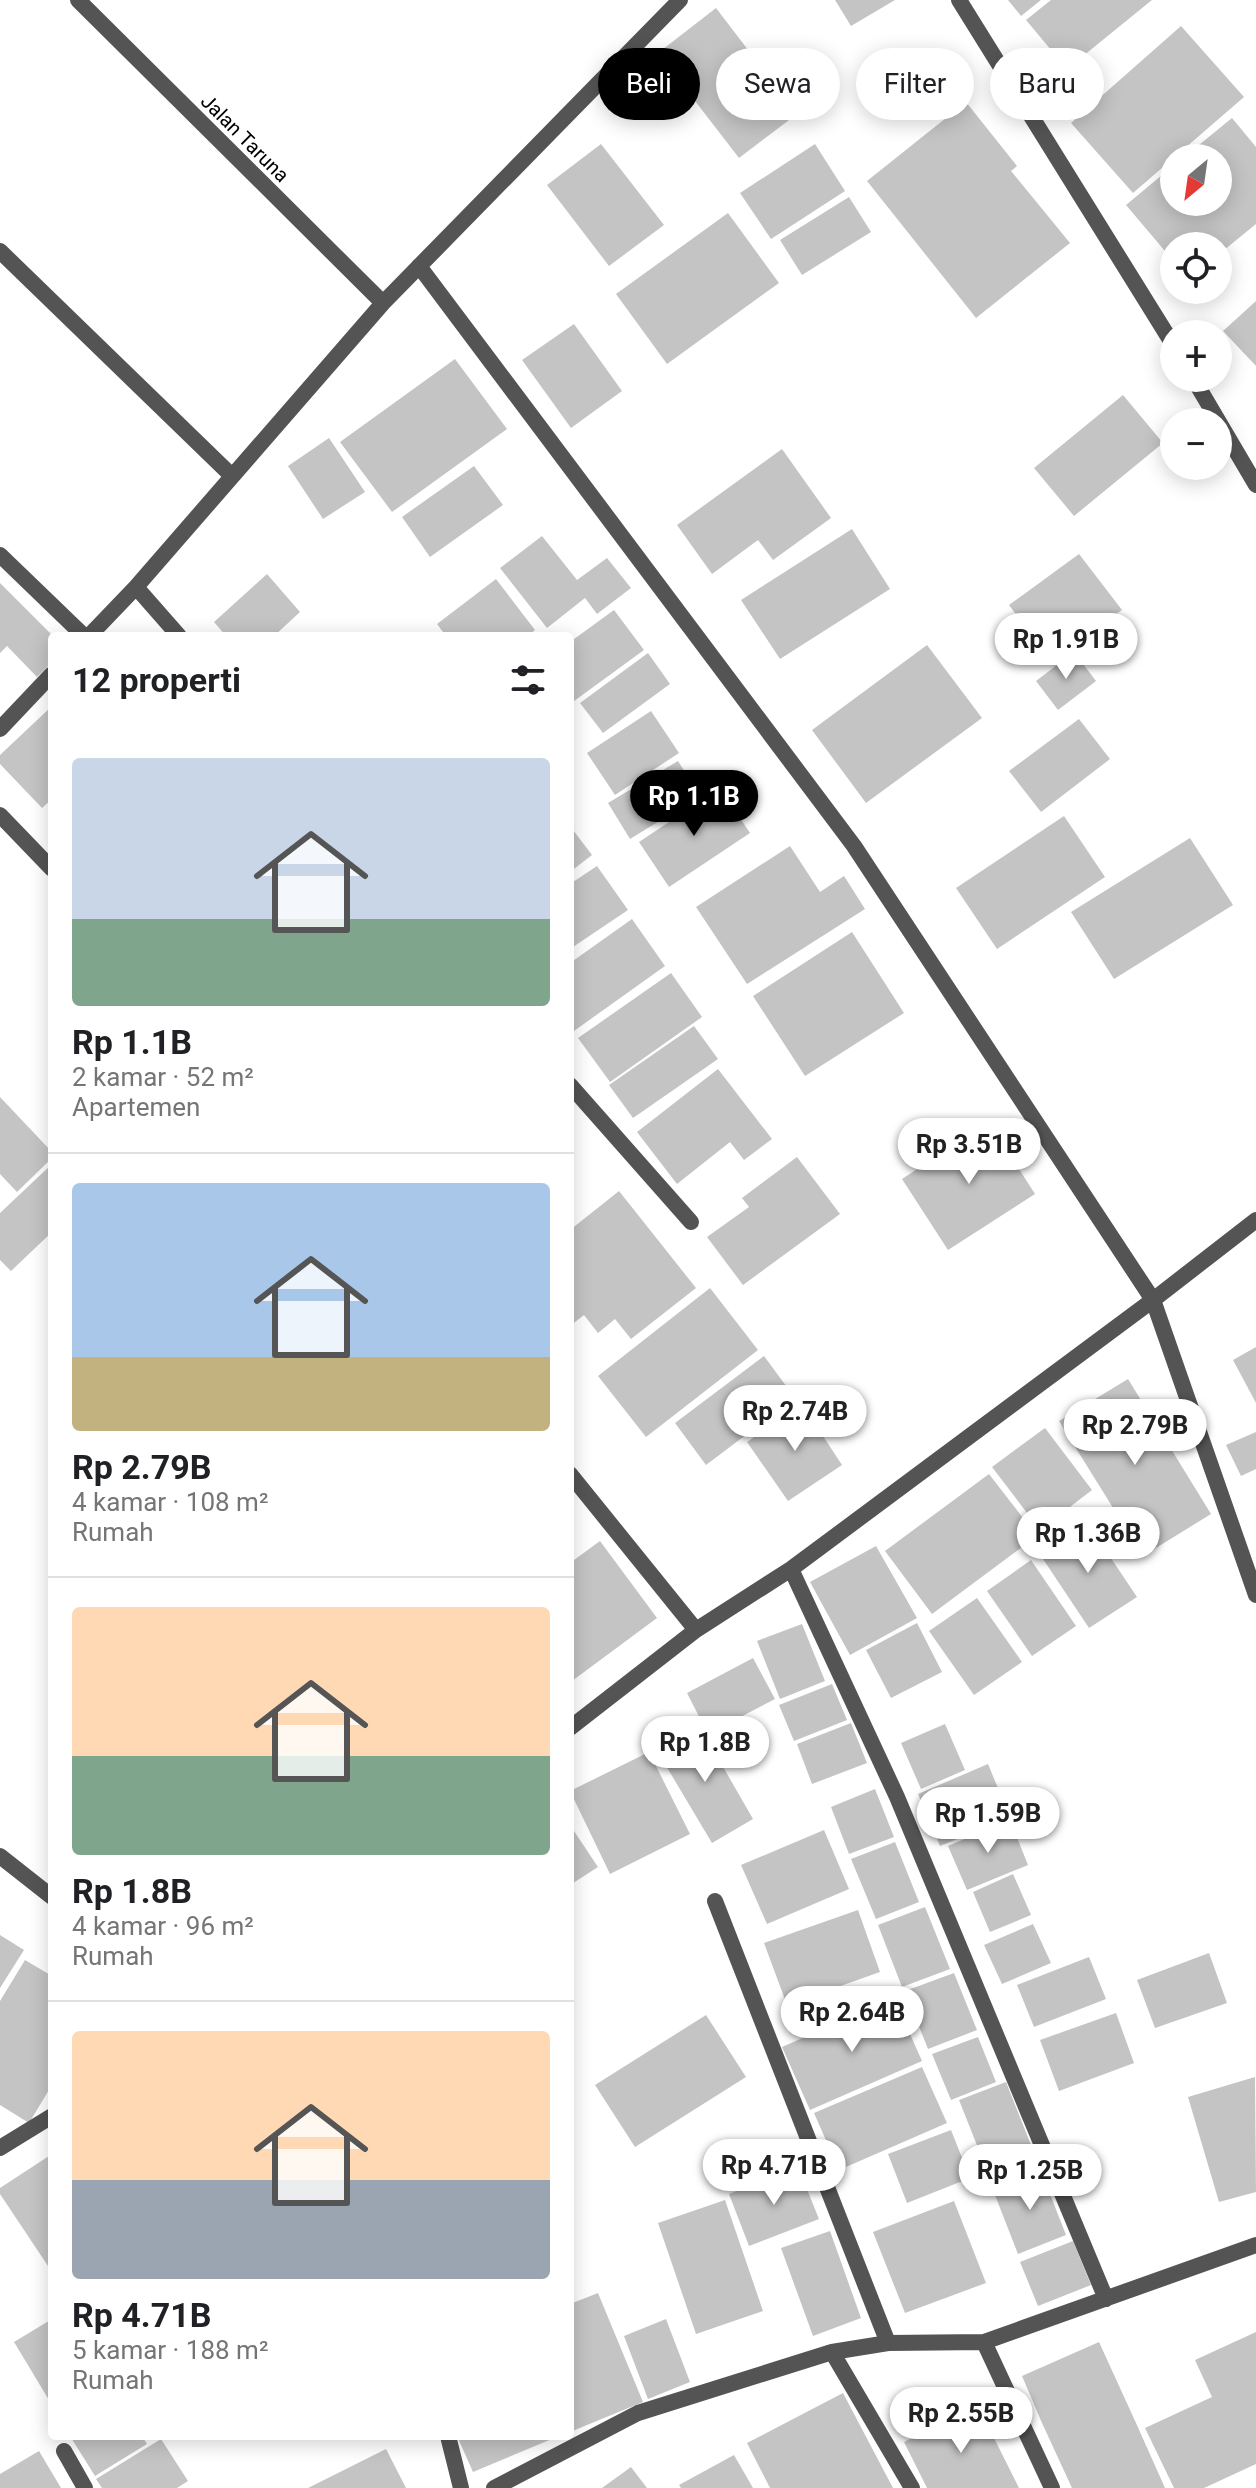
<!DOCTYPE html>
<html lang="id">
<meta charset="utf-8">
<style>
body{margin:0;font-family:Roboto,sans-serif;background:#f6f6f6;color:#202124;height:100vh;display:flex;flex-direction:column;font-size:30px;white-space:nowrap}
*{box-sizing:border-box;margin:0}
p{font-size:26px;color:#757577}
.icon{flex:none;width:44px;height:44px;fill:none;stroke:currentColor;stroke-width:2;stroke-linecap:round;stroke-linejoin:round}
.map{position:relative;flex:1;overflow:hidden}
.drawer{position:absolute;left:48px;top:632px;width:526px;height:1808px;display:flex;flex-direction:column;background:#fff;border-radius:8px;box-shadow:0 4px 20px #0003}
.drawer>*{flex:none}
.banner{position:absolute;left:598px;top:48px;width:538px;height:72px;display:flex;gap:16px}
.needle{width:52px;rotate:209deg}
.controls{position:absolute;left:1160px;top:144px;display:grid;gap:16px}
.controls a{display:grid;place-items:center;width:72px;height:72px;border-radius:50%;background:#fff;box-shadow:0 4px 20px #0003;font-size:40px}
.price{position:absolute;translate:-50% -68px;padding:0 18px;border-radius:28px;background:#fff;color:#222;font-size:26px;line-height:52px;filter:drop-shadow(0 2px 4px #0008)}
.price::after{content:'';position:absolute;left:50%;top:48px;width:24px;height:18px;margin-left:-12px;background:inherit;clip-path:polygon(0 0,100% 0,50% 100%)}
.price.selected{background:#000;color:#fff}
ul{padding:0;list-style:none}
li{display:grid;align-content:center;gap:16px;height:424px;padding:0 24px}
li+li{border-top:2px solid #e0e0e0}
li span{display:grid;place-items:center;height:248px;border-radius:8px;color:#555}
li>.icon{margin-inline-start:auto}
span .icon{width:144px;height:144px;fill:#fffc;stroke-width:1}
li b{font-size:34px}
h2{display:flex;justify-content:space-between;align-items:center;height:96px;padding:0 24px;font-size:34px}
.chip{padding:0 28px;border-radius:36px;background:#fff;box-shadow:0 4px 20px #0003;font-size:28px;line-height:72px}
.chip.selected{background:#000;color:#fff}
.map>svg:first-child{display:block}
.building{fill:#c4c4c4}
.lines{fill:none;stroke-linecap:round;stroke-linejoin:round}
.minor{stroke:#545454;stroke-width:16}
.labels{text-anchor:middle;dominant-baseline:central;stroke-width:8;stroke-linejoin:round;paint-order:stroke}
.street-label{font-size:20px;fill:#000;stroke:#fff}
</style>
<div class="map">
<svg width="1256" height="2488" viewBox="0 0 1256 2488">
<rect width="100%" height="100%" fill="#fff"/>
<path class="building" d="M835,0H895L851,26Z
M1008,0H1041L1021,16Z
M1051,0H1152L1067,69L1026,20Z
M716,8L797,114L739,158L658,53Z
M1181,26L1244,97L1133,193L1071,123Z
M966,102L1017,166L1011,171L1070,243L976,318L867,181Z
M1232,118L1256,147V224L1218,255V246H1206L1197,235L1183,246H1174V254L1170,257L1126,205L1174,165V202H1218V158H1183Z
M601,144L664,225L609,266L547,185Z
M815,144L845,191L771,239L740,193Z
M849,197L871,232L802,275L780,240Z
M728,213L779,283L667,364L616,294Z
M1256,301V366L1223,331Z
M574,324L622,391L571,428L522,360Z
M455,359L507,429L392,512L340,442Z
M1123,395L1163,443L1074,516L1034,468Z
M329,438L365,492L323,519L288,466Z
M782,449L831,518L773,560L758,540L712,574L677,525Z
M474,466L503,505L430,557L402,517Z
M852,529L890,589L780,659L741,600Z
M542,536L577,580L607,558L631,588L597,614L585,598L547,628L500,568Z
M1079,554L1122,610L1051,662L1009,605Z
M267,574L300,612L274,636H226L214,622Z
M496,579L535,630L528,636H446L437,624Z
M0,583L52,635V662L37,677L7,646L0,653Z
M614,610L644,650L570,704V642Z
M927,645L982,718L866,803L812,730Z
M1074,652L1096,681L1058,710L1036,681Z
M648,653L670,684L603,733L580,703Z
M52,706V799L42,808L0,764V755Z
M651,711L679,753L615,795L587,753Z
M1079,719L1110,759L1041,812L1009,771Z
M678,761L700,796L630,839L608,803Z
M720,788L750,833L669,887L639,842Z
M1064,816L1105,877L997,949L956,888Z
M570,826L592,855L570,872Z
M1190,838L1233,905L1114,979L1071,912Z
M790,846L820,892L844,876L865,909L747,984L696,907Z
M597,866L628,910L570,949V884Z
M632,919L665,966L574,1031L570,1025V963Z
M852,932L904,1013L805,1076L753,996Z
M671,973L702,1017L610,1082L578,1038Z
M694,1026L718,1059L633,1118L609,1085Z
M718,1069L772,1139L744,1160L730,1142L677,1184L637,1132Z
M0,1097L52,1152V1158L17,1192L0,1174Z
M989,1122L1035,1194L948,1250L902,1179Z
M797,1157L840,1214L743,1285L707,1237L749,1207L742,1198Z
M52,1164V1232L11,1271L0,1260V1213Z
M619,1191L696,1288L631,1339L615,1319L598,1333L584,1315L570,1326V1230Z
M710,1288L758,1350L646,1437L598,1376Z
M1256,1347V1403L1233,1360Z
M764,1356L795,1398L706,1465L675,1423Z
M1128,1379L1211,1514L1143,1556L1059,1421Z
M802,1404L842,1465L788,1501L747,1442Z
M1045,1428L1092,1490L1040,1530L992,1467Z
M1256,1432V1469L1241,1476L1226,1445Z
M989,1474L1037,1536L932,1614L885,1551Z
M1086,1521L1137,1597L1089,1628L1039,1553Z
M600,1541L657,1618L572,1681L570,1563Z
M876,1546L917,1618L850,1655L810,1582Z
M1031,1560L1076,1626L1032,1656L987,1591Z
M977,1598L1022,1662L974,1695L929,1631Z
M917,1623L942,1672L891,1698L866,1650Z
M802,1624L825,1681L780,1699L757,1641Z
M753,1658L775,1699L708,1734L687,1693Z
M832,1684L847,1720L794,1741L779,1705Z
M851,1723L867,1763L812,1784L797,1744Z
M945,1724L965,1770L921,1789L901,1743Z
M699,1725L753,1819L712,1843L656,1749Z
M649,1752L690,1834L610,1874L570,1791Z
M988,1764L1010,1817L940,1846L918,1794Z
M875,1789L894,1837L849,1854L831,1807Z
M1010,1820L1028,1865L967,1890L948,1846Z
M570,1825L598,1867L570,1885Z
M824,1830L849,1889L767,1924L741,1865Z
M895,1842L919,1902L876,1919L851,1859Z
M1013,1874L1031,1915L990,1932L973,1892Z
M925,1907L950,1969L902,1987L878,1925Z
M858,1910L880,1972L787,2005L764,1943Z
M1033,1924L1051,1963L1002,1984L984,1945Z
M0,1935L24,1950L0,1988Z
M1209,1953L1227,2003L1155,2028L1137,1980Z
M1089,1957L1106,1999L1034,2027L1017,1985Z
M25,1960L52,1976V2085L29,2123L0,2105V2001Z
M954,1973L977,2030L928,2049L905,1991Z
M894,1998L922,2061L810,2110L782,2047Z
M1116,2013L1134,2063L1059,2091L1040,2040Z
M706,2015L746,2077L635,2147L595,2085Z
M978,2037L996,2082L951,2100L932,2054Z
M922,2067L947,2123L839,2170L814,2113Z
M1255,2077L1256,2192L1219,2202L1188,2097Z
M1006,2082L1039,2165L992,2183L959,2100Z
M951,2130L970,2178L907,2203L888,2154Z
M52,2154V2267L50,2269L0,2194V2188Z
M798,2167L819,2219L749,2246L729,2194Z
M1041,2171L1066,2235L1018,2254L993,2190Z
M725,2200L763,2311L696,2334L658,2223Z
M954,2201L986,2283L905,2313L873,2232Z
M830,2231L861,2318L813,2336L781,2248Z
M1073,2241L1091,2285L1038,2306L1020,2262Z
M598,2293L643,2402L570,2432V2304Z
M52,2319V2405L14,2342Z
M666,2319L690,2382L648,2399L624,2336Z
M1256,2332V2464L1204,2488H1174L1145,2428L1212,2397L1195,2360Z
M1099,2342L1136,2423L1165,2488H1072L1042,2423L1022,2376Z
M843,2393L893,2488H770L747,2443Z
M978,2406L1019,2488H927L904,2442Z
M70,2436H142L147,2444L95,2476Z
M457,2436H559L473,2472Z
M161,2439L188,2481L177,2488H102L96,2479Z
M386,2449L406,2488H308Z
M39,2451L61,2488H0V2474Z
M734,2455L753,2488H681L679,2485Z
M631,2467L647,2488H602Z"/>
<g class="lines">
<path class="minor" d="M78,0L383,303
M959,0L1174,346
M0,251L232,476
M419,266L854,846L1153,1300L791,1569L696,1630L570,1728
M1193,378L1256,485
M0,555L84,636
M136,587L179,636
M89,636L136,587L383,303L680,0
M0,729L52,674
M0,815L52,869
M570,1085L691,1222
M1256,1220L1153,1300L1256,1595
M570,1474L696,1630
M791,1569L897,1797L1106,2299
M0,1856L52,1897
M715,1901L888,2343
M0,2148L52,2116
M984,2342L1052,2488
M832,2352L912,2488
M448,2436L461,2488
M64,2451L85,2488
M494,2488L638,2413L832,2352L888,2343L984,2342L1256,2245"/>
</g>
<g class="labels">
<g class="street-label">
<text transform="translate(245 138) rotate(45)">Jalan Taruna</text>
</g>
</g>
</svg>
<div class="controls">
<a><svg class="needle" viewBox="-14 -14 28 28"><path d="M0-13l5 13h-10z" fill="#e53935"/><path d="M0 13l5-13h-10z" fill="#757577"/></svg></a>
<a><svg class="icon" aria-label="locate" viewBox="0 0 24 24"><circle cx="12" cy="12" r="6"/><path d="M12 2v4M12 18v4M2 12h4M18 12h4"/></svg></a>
<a>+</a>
<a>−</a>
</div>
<b class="price" style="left:1066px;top:681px">Rp 1.91B</b>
<b class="price selected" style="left:694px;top:838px">Rp 1.1B</b>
<b class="price" style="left:969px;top:1186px">Rp 3.51B</b>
<b class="price" style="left:795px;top:1453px">Rp 2.74B</b>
<b class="price" style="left:1135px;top:1467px">Rp 2.79B</b>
<b class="price" style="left:1088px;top:1575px">Rp 1.36B</b>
<b class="price" style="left:705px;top:1784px">Rp 1.8B</b>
<b class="price" style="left:988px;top:1855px">Rp 1.59B</b>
<b class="price" style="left:852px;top:2054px">Rp 2.64B</b>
<b class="price" style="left:774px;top:2207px">Rp 4.71B</b>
<b class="price" style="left:1030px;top:2212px">Rp 1.25B</b>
<b class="price" style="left:961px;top:2455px">Rp 2.55B</b>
<div class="banner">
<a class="chip selected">Beli</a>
<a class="chip">Sewa</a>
<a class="chip">Filter</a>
<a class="chip">Baru</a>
</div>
<section class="drawer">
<h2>12 properti<svg class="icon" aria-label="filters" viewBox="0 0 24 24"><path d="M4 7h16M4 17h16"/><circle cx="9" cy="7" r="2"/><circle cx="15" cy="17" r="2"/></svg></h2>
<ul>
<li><span style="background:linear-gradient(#c9d6e8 65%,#7fa58c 0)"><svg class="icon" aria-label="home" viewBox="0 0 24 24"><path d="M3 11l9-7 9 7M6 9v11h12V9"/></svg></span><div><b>Rp 1.1B</b><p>2 kamar · 52 m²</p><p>Apartemen</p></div></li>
<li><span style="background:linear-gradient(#a9c7e8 70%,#c2b280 0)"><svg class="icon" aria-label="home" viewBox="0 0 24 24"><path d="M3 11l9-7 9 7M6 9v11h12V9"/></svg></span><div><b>Rp 2.79B</b><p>4 kamar · 108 m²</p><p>Rumah</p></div></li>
<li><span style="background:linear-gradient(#ffd9b3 60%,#7fa58c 0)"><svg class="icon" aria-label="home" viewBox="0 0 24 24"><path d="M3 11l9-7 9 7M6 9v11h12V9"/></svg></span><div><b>Rp 1.8B</b><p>4 kamar · 96 m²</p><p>Rumah</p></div></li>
<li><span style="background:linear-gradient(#ffd9b3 60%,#9aa5b1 0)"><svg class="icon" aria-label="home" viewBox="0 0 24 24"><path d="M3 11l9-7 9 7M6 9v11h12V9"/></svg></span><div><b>Rp 4.71B</b><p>5 kamar · 188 m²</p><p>Rumah</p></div></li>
</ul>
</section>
</div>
